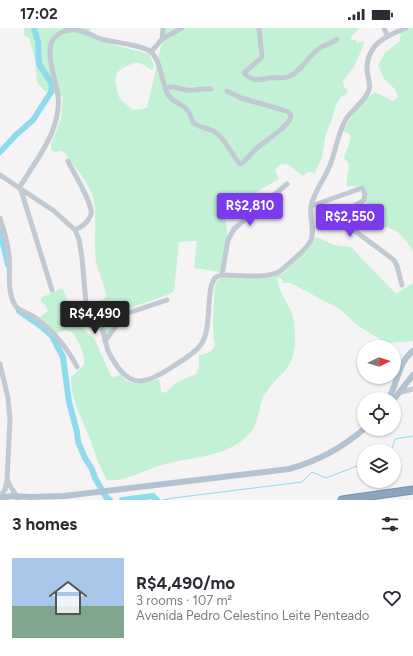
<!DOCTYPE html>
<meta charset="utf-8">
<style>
body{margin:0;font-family:Figtree,sans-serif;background:#f7f7f7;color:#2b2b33;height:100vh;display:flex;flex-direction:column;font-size:15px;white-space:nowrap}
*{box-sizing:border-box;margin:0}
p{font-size:13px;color:#7c7c81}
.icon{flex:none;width:22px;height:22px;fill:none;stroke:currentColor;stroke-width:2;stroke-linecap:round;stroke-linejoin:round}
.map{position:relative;height:472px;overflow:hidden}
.details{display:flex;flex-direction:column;background:#fff;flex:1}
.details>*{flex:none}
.needle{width:26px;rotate:85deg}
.buttons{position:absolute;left:357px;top:312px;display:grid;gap:8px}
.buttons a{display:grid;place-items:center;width:44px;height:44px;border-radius:50%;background:#fff;box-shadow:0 1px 3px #0004;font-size:20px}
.price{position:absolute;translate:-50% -34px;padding:0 9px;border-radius:4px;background:#7c3aed;color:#fff;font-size:13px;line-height:26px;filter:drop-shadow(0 1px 2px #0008)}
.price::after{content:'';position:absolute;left:50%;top:24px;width:12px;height:9px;margin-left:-6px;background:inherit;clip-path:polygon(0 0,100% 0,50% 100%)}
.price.selected{background:#222;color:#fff}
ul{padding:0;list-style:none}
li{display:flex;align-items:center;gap:12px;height:100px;padding:0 12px}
li span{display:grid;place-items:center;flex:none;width:112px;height:80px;border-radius:0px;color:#555}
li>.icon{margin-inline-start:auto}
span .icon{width:48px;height:48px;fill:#fffc;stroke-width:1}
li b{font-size:17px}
h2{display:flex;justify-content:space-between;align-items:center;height:48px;padding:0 12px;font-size:17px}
.status{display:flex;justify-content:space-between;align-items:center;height:28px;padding:0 20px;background:#fff;direction:ltr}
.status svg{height:11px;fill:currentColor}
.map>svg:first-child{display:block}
.green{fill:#c3f1d5}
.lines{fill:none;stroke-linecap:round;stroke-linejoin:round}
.stream{stroke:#90daee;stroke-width:1}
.river{stroke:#90daee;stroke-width:6}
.highway-casing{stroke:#7690ad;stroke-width:9}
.minor{stroke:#c1cad2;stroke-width:5}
.major{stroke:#b3c2d1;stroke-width:6}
.highway{stroke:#8ba5c1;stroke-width:7}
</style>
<div class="status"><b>17:02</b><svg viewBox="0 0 49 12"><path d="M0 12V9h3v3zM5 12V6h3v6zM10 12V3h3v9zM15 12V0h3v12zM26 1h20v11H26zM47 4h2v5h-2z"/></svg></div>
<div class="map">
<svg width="413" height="472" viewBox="0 0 413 472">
<rect width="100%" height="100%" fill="#f5f3f3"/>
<path class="green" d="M24,0H91L88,8L96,12L149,26L154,37L153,42C147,40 142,34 136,35C133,35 129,37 127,38C117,42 114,48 116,57C117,60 117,64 118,67C121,73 128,78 134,82L147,80L165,0H359L352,8L351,12H356L357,15L363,13L364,16L354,39L343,53L344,59L347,61V65L341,69L336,76L331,94L326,105L322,129L315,145L308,144L303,148C294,142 285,128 275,142L279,150L277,152L260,162L249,172L225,187L228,210L220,244L194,240L197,213L179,214L174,263C159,273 134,275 122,286C116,292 112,300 107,306L105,307L91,276L104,271L106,268C105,256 98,245 96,233C93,214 98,181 92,166C87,153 76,141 69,130L65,125L60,123L55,124L51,122V117L61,90L63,68L45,63L37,55L35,31L29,10L24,7Z
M401,0H413V223L407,214L398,204L387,199L372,196L365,189C369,178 367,170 363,159L346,158L349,137L344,130C346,121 352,115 350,106L343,103C351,88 361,73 375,64L393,73L398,69L395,61L384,51L378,37L385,25L400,13Z
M316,209L335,217L351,219L396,266L413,255V313L386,315L357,297L340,281L290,255H284L281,250H277C278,262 286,272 291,283C295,291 296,314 294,322C291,343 280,345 270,359C267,363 263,368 262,372C258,385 258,398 247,408C226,429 192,429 165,436C145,441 128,454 107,452C98,437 94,421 88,406C81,387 70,370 71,349L84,337C85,324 79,314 72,304L66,302L56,305L40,289L48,283L45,277L41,274V270L62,260C70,276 78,300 94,310L111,348L113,349L121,347C129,361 147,354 159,351L161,362L162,365L166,364L176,355L196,346L199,340V327C206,327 211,324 215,318C211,298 214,277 215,256L218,252L225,248H271L282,246Z"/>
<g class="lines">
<path class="stream" d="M391,423L395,411L413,408
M163,472L173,470L302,454L312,444L326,450L362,436H364"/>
<path class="river" d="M0,124L17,106L33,92L51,64L52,56L39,36L38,14L34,0
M0,203L8,237
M19,283L42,299L52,308L63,329L69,374L77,404L78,414L85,430L92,441L95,450L106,469L110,472
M122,472L153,468L157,472"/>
<defs>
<path id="highway" d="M342,472L413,462"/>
</defs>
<use href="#highway" class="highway-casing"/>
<path class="minor" d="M259,0L262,29L244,45C253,53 257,53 269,50C275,49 282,51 288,49C302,43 307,30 317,22C323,17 331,16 337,11
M384,0L387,7
M162,11L163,0
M151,24L162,11L182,0
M165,60C176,57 178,61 187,62C195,63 203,60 211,61
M68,133C73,144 94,177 91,187C88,194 82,199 75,202
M0,147L54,183L75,202L79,211L82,230L86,275C90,284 97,290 101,298C105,307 105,316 109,325C127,359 141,360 172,339C181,333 191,328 199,319C214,304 204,259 216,249C217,249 221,247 222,247C240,247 262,251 279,244C287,237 306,222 310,214C316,204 309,190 311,178C314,163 325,151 330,137C336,122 338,105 346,91C352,82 366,72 369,62C371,55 367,48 367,41C367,16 386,8 406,0
M19,160C36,132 62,102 58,67C56,53 47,29 51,16C54,6 66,1 75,2C85,2 92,8 101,11C112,14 143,17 151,24C162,34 161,56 169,68C174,75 184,76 188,83C192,87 190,93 195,96C201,100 209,100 215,104C225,111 231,125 239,135L241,136C247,132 251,125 257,120C265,113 290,98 291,88L289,84L283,82L241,70L227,63
M21,162L52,262
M311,178L362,160L365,166L364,172C356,179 343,179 345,193L351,200L394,232L397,238L402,257
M0,190C4,202 7,213 9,226C11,243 6,262 15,277C19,284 30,285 36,290C53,303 67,319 77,339
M222,247L228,212L234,201L287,156
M105,313L125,286L167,272
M0,336L8,370L10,392L7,452L5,462L0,468
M398,365L413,361
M8,453C10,460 16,465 18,472"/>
<path class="major" d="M388,371C398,356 398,334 413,323
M394,371L413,347
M0,470L11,468L31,469L64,468L289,441C318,433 342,420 364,401"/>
<use href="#highway" class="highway"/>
</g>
</svg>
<div class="buttons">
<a><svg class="needle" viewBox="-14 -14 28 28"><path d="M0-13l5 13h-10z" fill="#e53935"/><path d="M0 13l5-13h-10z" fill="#7c7c81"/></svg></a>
<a><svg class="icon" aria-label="locate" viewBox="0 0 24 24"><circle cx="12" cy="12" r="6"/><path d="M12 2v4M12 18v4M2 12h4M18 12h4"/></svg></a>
<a><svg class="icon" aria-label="layers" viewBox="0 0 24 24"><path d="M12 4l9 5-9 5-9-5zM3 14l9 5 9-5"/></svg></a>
</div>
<b class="price" style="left:250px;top:199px">R$2,810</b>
<b class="price" style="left:350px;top:210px">R$2,550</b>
<b class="price selected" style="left:95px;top:307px">R$4,490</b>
</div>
<section class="details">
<h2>3 homes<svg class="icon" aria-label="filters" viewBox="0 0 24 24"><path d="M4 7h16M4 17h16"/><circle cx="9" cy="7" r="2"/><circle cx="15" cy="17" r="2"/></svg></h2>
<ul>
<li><span style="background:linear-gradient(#a9c7e8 60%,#7fa58c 0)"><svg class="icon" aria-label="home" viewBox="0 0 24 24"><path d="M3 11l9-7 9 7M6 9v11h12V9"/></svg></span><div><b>R$4,490/mo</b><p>3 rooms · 107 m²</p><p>Avenida Pedro Celestino Leite Penteado</p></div><svg class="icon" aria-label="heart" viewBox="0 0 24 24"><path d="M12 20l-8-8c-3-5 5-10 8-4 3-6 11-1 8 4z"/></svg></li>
</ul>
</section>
